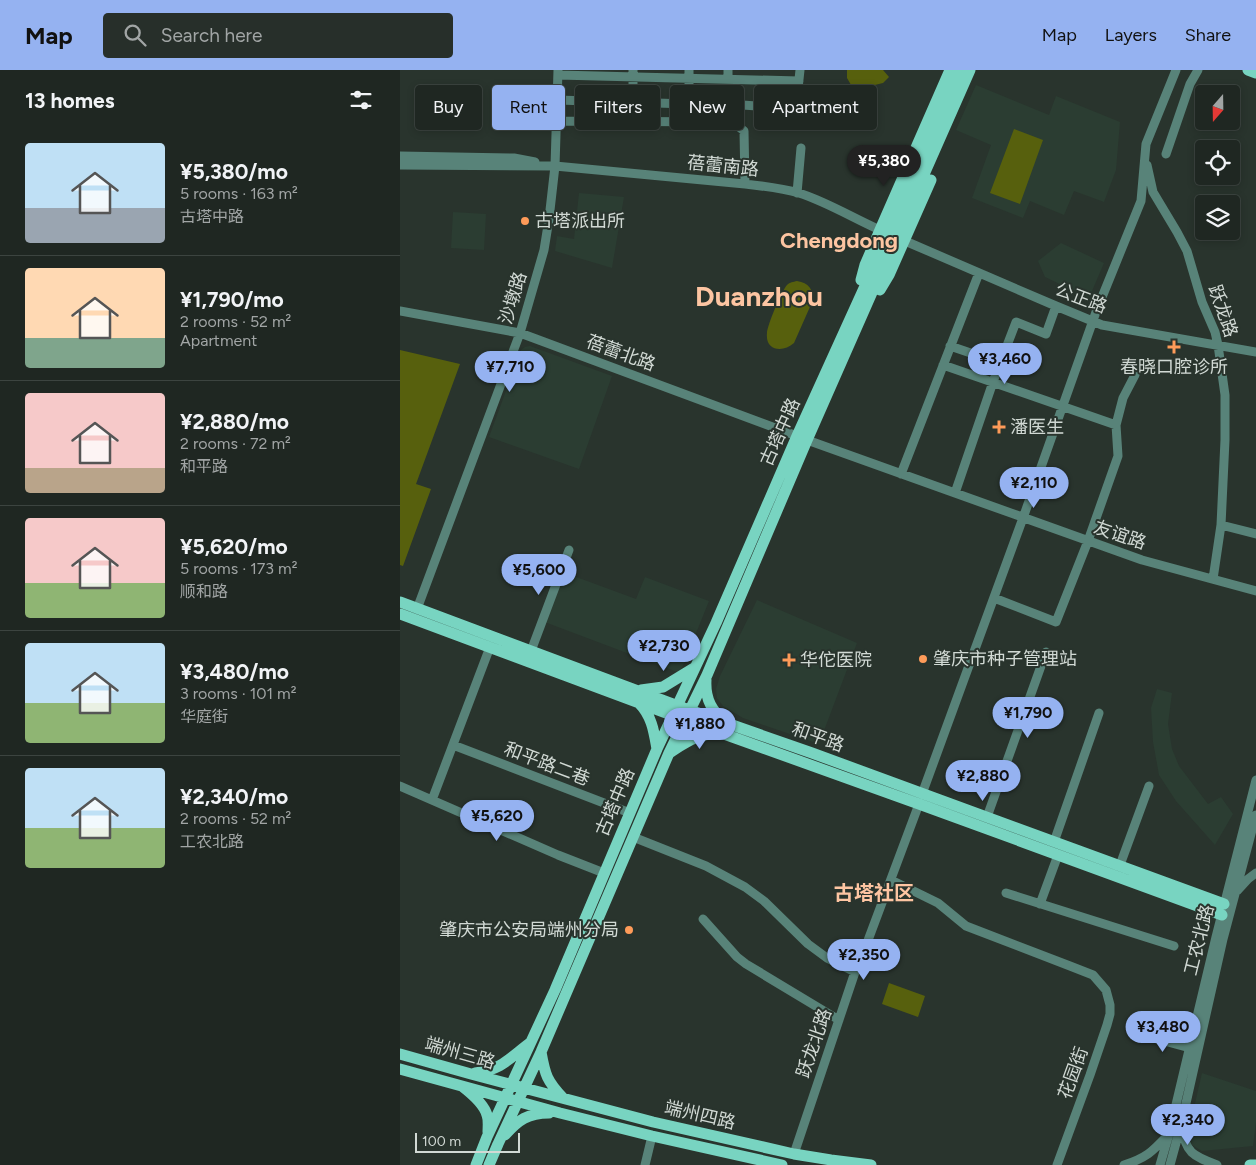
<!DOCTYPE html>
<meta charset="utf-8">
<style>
body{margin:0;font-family:Figtree,"Noto Sans SC",sans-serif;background:#272f2a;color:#f1f3f6;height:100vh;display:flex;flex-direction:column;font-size:19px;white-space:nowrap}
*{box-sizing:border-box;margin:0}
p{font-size:16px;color:#a1a5a5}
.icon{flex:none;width:28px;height:28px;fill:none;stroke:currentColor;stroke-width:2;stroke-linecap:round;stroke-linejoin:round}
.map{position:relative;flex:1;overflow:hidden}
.details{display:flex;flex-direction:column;background:#1f2722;width:400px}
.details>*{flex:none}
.top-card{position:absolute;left:15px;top:15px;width:475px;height:45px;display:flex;gap:10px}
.needle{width:32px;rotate:200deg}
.controls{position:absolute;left:795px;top:15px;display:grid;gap:10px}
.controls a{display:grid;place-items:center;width:45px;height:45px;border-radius:5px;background:#1f2722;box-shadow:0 2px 8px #0003,0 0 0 1px #3c4440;font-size:25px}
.scale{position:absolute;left:15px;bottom:12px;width:105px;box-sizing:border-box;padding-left:5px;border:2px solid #d1d9d4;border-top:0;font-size:14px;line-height:18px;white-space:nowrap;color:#d1d9d4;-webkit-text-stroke:4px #29342d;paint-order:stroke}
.price{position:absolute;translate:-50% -42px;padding:0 11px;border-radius:18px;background:#95b2f1;color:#111;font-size:16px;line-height:32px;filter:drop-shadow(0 1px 2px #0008)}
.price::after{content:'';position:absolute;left:50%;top:30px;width:15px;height:11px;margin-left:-8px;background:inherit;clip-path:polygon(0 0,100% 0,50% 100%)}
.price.current{background:#222;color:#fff}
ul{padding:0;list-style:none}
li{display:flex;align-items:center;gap:15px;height:125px;padding:0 25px}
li+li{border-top:1px solid #3c4440}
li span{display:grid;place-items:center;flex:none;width:140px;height:100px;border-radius:5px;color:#555}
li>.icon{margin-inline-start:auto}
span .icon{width:60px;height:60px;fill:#fffc;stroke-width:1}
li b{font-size:21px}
h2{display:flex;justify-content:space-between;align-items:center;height:60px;padding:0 25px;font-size:21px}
.pill{padding:0 18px;border-radius:5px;background:#1f2722;box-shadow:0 2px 8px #0003,0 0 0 1px #3c4440;font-size:18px;line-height:45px}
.pill.current{background:#95b2f1;color:#111}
header{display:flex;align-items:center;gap:30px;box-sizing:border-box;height:70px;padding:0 25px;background:#95b2f1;color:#111}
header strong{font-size:24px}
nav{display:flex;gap:28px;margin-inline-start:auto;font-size:18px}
.search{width:350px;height:45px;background:#272f2a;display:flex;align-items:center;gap:12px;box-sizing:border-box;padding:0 18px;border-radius:5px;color:#a1a5a5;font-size:19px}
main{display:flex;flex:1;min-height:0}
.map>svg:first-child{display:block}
.built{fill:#2b3d32}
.green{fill:#57600d}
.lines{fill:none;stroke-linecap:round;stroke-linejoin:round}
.minor{stroke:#588379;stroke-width:9}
.major{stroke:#78d4c1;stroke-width:11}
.poi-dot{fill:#fe9b59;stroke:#29342d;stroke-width:2}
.labels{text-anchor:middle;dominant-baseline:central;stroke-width:4;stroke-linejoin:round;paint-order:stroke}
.street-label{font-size:18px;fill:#d1d9d4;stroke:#29342d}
.poi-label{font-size:18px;fill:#d1d9d4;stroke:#29342d;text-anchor:start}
.quarter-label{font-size:20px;font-weight:bold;fill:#fdc5a2;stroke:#29342d}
.district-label{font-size:22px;font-weight:bold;fill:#fdc5a2;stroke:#29342d}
.town-label{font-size:28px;font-weight:bold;fill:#fdc5a2;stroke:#29342d}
</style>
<header>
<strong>Map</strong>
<div class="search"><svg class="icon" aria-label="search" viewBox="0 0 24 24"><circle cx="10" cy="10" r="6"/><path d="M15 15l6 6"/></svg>Search here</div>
<nav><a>Map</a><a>Layers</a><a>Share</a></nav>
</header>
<main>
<section class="details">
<h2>13 homes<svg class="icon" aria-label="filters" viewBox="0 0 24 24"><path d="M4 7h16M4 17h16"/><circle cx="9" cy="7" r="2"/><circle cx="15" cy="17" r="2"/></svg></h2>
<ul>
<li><span style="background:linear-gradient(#bfe0f5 65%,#9aa5b1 0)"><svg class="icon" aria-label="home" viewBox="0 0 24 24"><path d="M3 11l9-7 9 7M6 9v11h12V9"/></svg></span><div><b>¥5,380/mo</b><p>5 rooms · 163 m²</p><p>古塔中路</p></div></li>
<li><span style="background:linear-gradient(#ffd9b3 70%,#7fa58c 0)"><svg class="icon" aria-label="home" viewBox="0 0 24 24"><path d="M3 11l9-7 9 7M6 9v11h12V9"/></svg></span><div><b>¥1,790/mo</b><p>2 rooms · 52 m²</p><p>Apartment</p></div></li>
<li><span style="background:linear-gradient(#f6c9c9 75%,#b9a48a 0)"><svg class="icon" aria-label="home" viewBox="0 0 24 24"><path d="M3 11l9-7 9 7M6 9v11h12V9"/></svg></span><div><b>¥2,880/mo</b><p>2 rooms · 72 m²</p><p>和平路</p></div></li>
<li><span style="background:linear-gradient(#f6c9c9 65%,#8fb573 0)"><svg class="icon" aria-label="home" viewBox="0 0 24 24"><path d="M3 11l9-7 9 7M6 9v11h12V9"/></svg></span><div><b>¥5,620/mo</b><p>5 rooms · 173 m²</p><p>顺和路</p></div></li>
<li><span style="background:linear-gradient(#bfe0f5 60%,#8fb573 0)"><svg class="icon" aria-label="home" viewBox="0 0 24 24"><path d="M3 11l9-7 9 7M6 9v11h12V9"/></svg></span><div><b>¥3,480/mo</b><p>3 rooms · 101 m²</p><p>华庭街</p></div></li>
<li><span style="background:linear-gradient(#bfe0f5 60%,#8fb573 0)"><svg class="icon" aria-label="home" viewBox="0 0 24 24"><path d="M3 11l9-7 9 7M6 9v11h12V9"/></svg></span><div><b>¥2,340/mo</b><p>2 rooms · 52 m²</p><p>工农北路</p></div></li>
</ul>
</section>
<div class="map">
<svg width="856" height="1095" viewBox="0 0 856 1095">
<rect width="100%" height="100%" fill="#29342d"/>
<path class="built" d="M576,15L649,45L656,26L720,52L716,100L704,132L674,121L664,145L630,131L623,148L572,128L591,75L556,60Z
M179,123L224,127L212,198L155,181L157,166L174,169Z
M53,142L86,144L84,180L51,178Z
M661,173L704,193L689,228L645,207L638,191Z
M130,276L212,306L179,399L89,367L121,280L125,277Z
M160,501L236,529L245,507L309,531L280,603L142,551Z
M357,530L457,573L419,674L343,648L323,636L317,628L316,619L320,606Z
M757,619L772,623L768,654L772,679L779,696L808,734L821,727L833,744L815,775L776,731L759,705L753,672L751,638Z
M802,1003L856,1021V1052L853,1076L802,1081L792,1075L788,1064Z"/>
<path class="green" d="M447,0H483L489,7L483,13L454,20L447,8Z
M614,59L643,70L620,134L590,123Z
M397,211C409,213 413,219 413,230L394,273C383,283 365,281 367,263C367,256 382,220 387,215C390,212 393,212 397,211Z
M0,280L60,294L16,414L31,419L3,496L0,495Z
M489,913L525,926L518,947L482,934Z"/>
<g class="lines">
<path class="minor" d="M158,5L399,11
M157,30L289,34H328L385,38L392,35L397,28L400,0
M157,51L326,52L338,56L344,61L345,114
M233,51V0
M289,51V0
M326,52L328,34V0
M766,84L790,14L798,0
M0,86L114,88L135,92
M0,95L155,96L345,114C363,116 381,118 399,123C427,132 453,148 480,160
M747,95L753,122L777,162L787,181L802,232L815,262L818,275L825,325V370L821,455L813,509
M397,123L401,78
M505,171L656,236L702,255L856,282
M0,241L120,263L397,366
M550,276L600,293
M543,295L716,355
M407,370L742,490L856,521
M501,404L579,203
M555,423L593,312L616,252L646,264L656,236
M821,455L856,464
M594,528L656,552L688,471L718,386L716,355L723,328L735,305
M17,539L120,263L144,180L149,149L155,96L158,0
M131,581L169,480
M53,675L230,743
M0,716L158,785L204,803
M522,724L623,448L696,242L741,131L746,74L776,0
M32,730L90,577
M587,747L646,582
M233,767L306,796L345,817L364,831L408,874L427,888L455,902
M654,772L699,643
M720,795L749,716
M491,810L538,833L566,856L670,896L693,905L706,920L710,935V944L707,955L690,1005L657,1095
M837,821L848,809L856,803
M606,823L774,876
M640,834L658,785
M303,849L337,887L346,894L439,950
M742,965L790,978
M782,1056C785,1083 793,1086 817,1095
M394,1084L455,902L459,894L467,873L519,734
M245,1095L252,1066
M724,1095C746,1088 752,1082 767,1066
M760,1095L769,1064L816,867L856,710
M770,1095L782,1051L823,869L856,745"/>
<path class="major" d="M848,0L856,3
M461,210L465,195L480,160L550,0
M480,220L489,205L531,110
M0,532L278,636L412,683L824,834
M0,544L285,650L519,734L822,845
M306,610C305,627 310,640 324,650
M241,620L263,617L294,598
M239,633C252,646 254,662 257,679
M269,683C285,673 300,662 320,664
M141,982C145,1005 147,1011 163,1028
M0,984L71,1004L253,1052L394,1084L431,1090L471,1095
M0,999L160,1043L252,1066L382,1095
M75,1003C101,1000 110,988 130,973
M63,1017C72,1024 84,1034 87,1045C89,1050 88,1057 88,1062
M105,1065C118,1050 128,1043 149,1043
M76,1095L87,1067L155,920L257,679L316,553L397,366L480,183L560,0
M89,1095L98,1074L141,982L269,683L307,605L407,370L570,0
M850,1095H856"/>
</g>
<g class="poi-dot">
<circle cx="125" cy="151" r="5"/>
<path d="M771.5 269.5h5v5h5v5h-5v5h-5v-5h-5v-5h5z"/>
<path d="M596.5 349.5h5v5h5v5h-5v5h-5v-5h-5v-5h5z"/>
<circle cx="523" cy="589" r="5"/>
<path d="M386.5 582.5h5v5h5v5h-5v5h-5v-5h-5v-5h5z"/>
<circle cx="229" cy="860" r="5"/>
</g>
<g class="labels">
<g class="street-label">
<text transform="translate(323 96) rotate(6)">蓓蕾南路</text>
<text transform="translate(113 228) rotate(-73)">沙墩路</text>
<text transform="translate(681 228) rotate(21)">公正路</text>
<text transform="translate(823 241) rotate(71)">跃龙路</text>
<text transform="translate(221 283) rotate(20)">蓓蕾北路</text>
<text transform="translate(380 362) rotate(-66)">古塔中路</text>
<text transform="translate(720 465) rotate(19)">友谊路</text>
<text transform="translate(418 667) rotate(20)">和平路</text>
<text transform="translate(147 694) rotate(21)">和平路二巷</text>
<text transform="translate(215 732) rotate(-67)">古塔中路</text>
<text transform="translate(799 870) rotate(-76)">工农北路</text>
<text transform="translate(414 973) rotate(-71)">跃龙北路</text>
<text transform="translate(60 983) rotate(16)">端州三路</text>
<text transform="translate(673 1003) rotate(-70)">花园街</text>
<text transform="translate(300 1045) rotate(13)">端州四路</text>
</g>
<g class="poi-label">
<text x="135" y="151">古塔派出所</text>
<text x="774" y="297" text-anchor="middle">春晓口腔诊所</text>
<text x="610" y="357">潘医生</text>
<text x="533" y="589">肇庆市种子管理站</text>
<text x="400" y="590">华佗医院</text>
<text x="219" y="860" text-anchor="end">肇庆市公安局端州分局</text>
</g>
<g class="quarter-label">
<text x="474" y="823">古塔社区</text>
</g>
<g class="district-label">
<text x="439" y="170">Chengdong</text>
</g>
<g class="town-label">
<text x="359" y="226">Duanzhou</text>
</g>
</g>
</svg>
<div class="controls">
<a><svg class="needle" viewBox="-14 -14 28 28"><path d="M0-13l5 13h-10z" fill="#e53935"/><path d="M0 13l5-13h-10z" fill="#a1a5a5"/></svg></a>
<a><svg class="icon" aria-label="locate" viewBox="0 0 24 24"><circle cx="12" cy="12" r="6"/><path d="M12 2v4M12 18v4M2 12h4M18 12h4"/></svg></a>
<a><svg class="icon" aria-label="layers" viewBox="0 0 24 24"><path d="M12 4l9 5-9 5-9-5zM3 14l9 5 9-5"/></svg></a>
</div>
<div class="scale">100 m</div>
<b class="price current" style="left:484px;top:117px">¥5,380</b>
<b class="price" style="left:605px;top:315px">¥3,460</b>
<b class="price" style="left:110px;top:323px">¥7,710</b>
<b class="price" style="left:634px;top:439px">¥2,110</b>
<b class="price" style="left:139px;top:526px">¥5,600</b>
<b class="price" style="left:264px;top:602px">¥2,730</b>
<b class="price" style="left:628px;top:669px">¥1,790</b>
<b class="price" style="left:300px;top:680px">¥1,880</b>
<b class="price" style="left:583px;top:732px">¥2,880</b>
<b class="price" style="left:97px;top:772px">¥5,620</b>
<b class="price" style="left:464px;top:911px">¥2,350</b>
<b class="price" style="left:763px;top:983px">¥3,480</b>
<b class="price" style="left:788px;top:1076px">¥2,340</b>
<div class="top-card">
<a class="pill">Buy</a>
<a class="pill current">Rent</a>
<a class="pill">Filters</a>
<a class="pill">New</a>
<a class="pill">Apartment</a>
</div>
</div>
</main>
